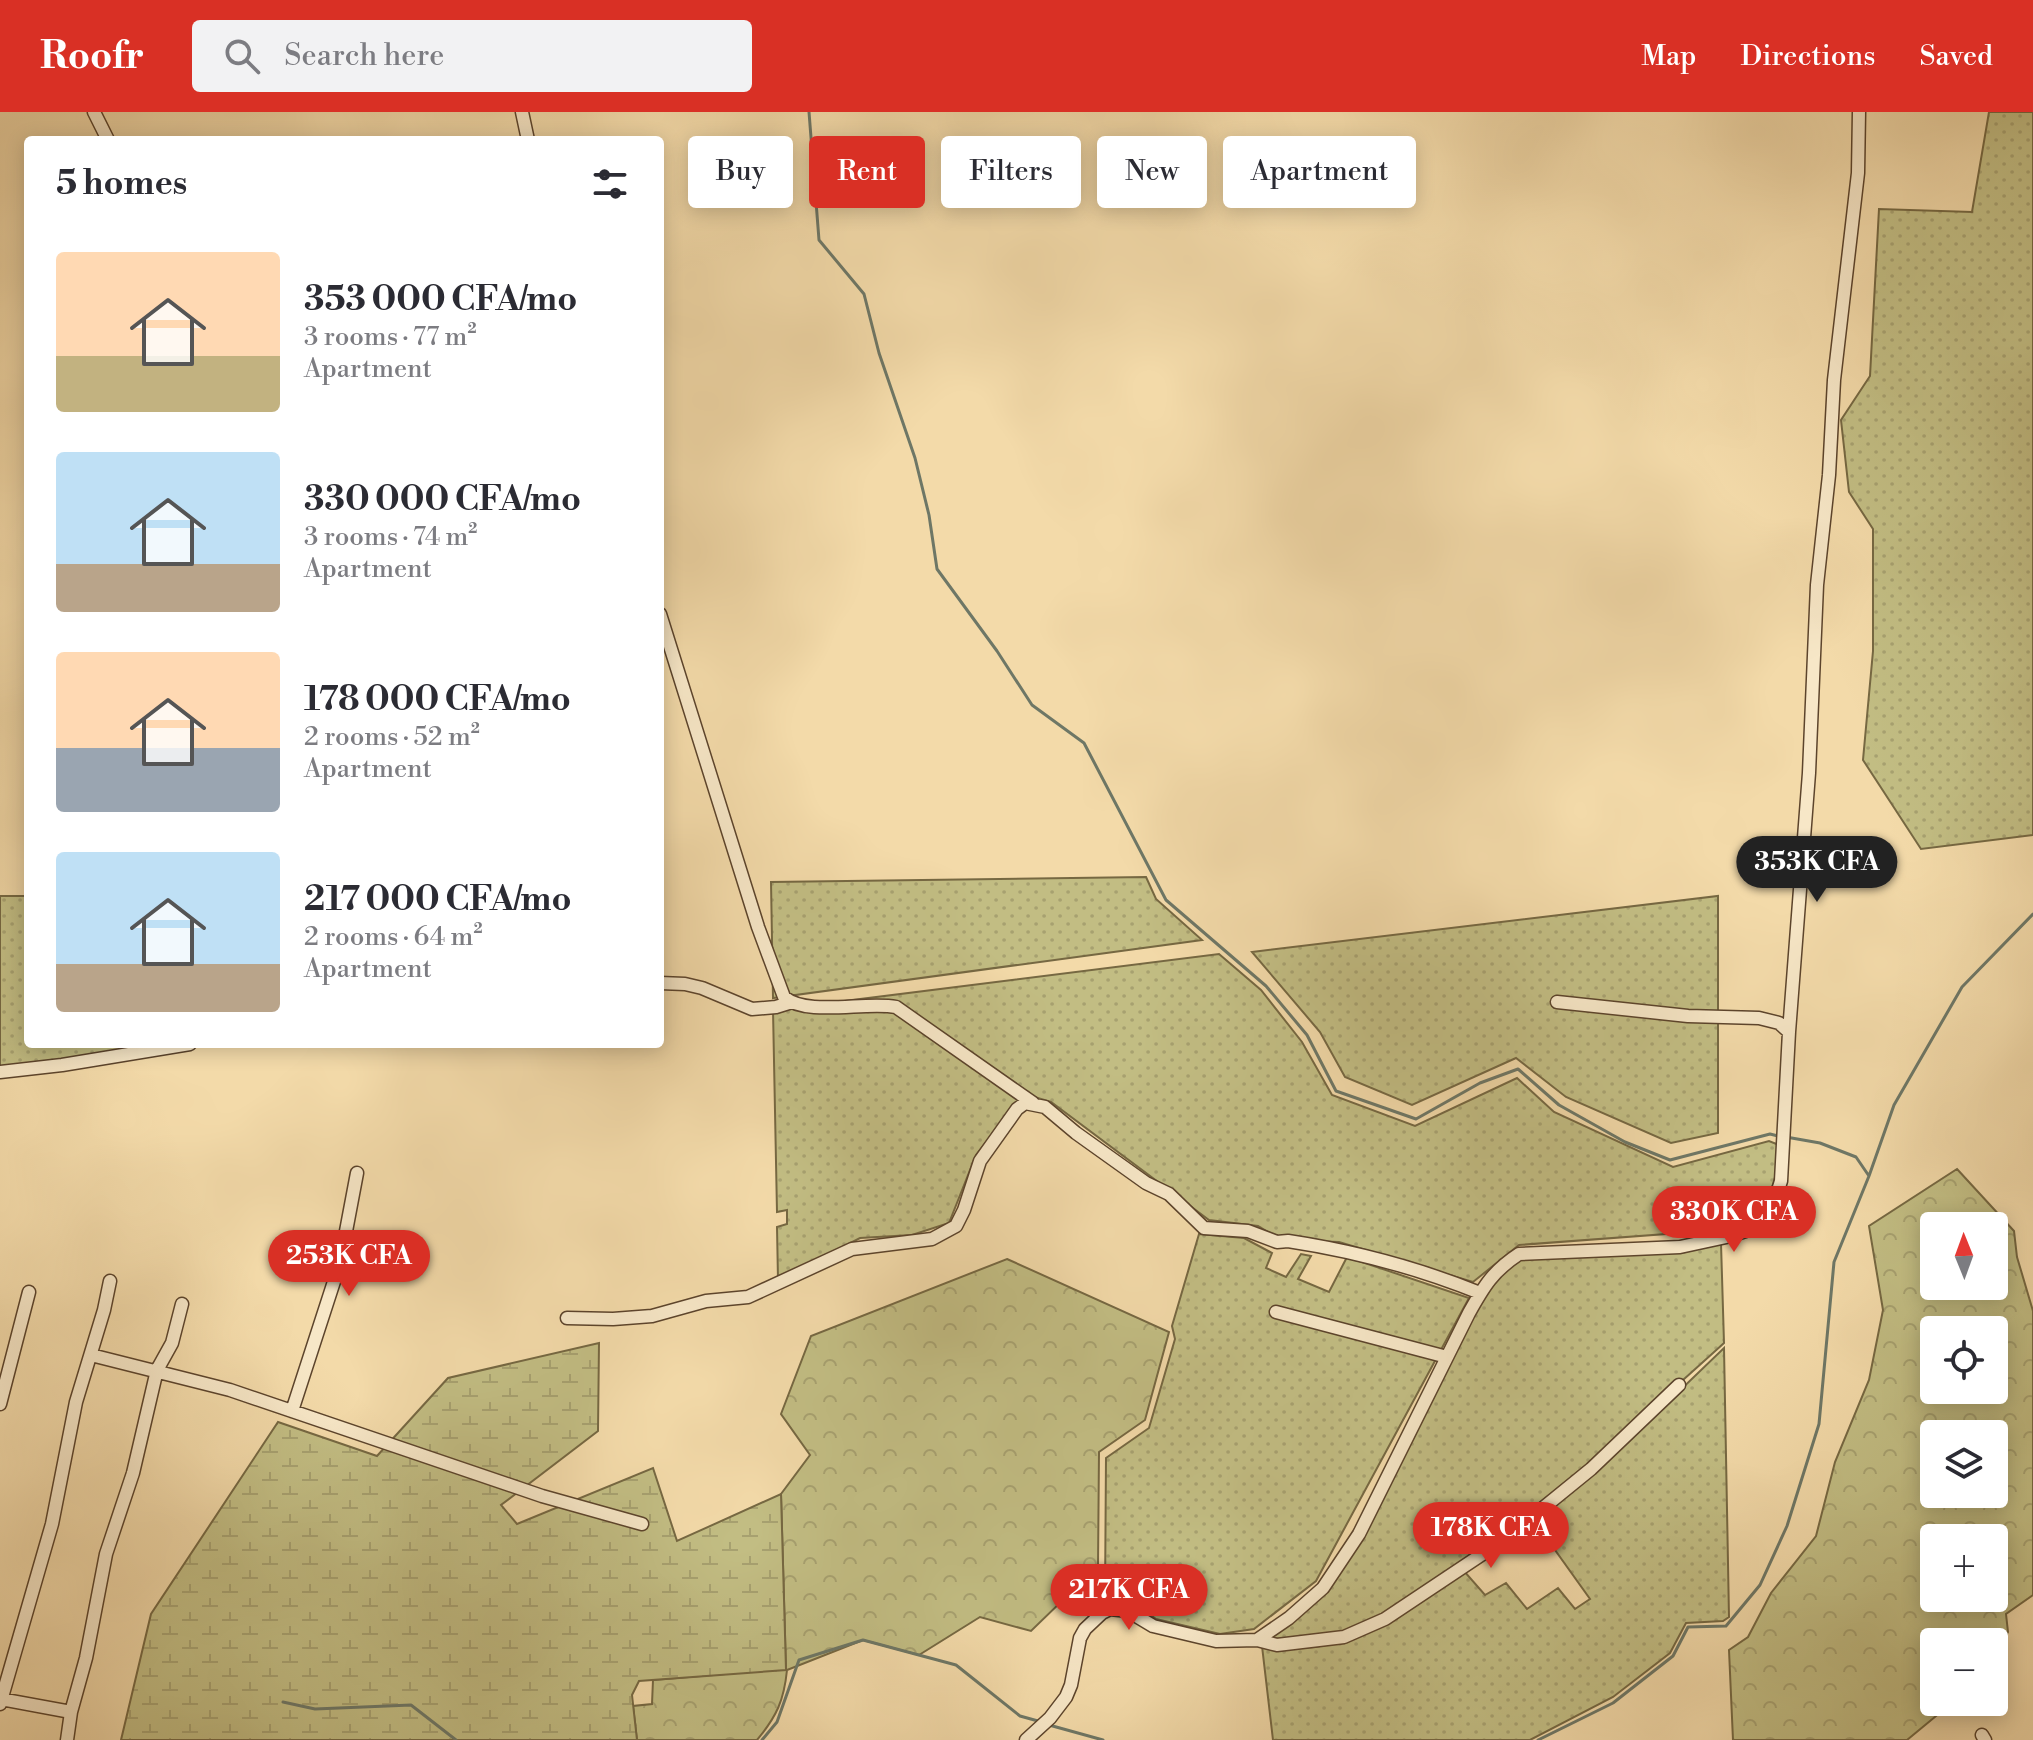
<!DOCTYPE html>
<meta charset="utf-8">
<style>
body{margin:0;font-family:"Libre Bodoni",serif;background:#f2f2f3;color:#2b2b33;height:100vh;display:flex;flex-direction:column;font-size:30px;white-space:nowrap}
*{box-sizing:border-box;margin:0}
p{font-size:26px;color:#7c7c81}
.icon{flex:none;width:44px;height:44px;fill:none;stroke:currentColor;stroke-width:2;stroke-linecap:round;stroke-linejoin:round}
.map{position:relative;flex:1;overflow:hidden}
.sheet{position:absolute;left:24px;top:24px;width:640px;height:912px;display:flex;flex-direction:column;background:#fff;border-radius:8px;box-shadow:0 4px 20px #0003}
.sheet>*{flex:none}
.banner{position:absolute;left:688px;top:24px;width:760px;height:72px;display:flex;gap:16px}
.needle{width:52px;rotate:359deg}
.fabs{position:absolute;left:1920px;top:1100px;display:grid;gap:16px}
.fabs a{display:grid;place-items:center;width:88px;height:88px;border-radius:8px;background:#fff;box-shadow:0 4px 20px #0003;font-size:40px}
.price{position:absolute;translate:-50% -68px;padding:0 18px;border-radius:28px;background:#d93025;color:#fff;font-size:26px;line-height:52px;filter:drop-shadow(0 2px 4px #0008)}
.price::after{content:'';position:absolute;left:50%;top:48px;width:24px;height:18px;margin-left:-12px;background:inherit;clip-path:polygon(0 0,100% 0,50% 100%)}
.price.active{background:#222;color:#fff}
ul{padding:0;list-style:none}
li{display:flex;align-items:center;gap:24px;height:200px;padding:0 32px}
li span{display:grid;place-items:center;flex:none;width:224px;height:160px;border-radius:8px;color:#555}
li>.icon{margin-inline-start:auto}
span .icon{width:96px;height:96px;fill:#fffc;stroke-width:1}
li b{font-size:34px}
h2{display:flex;justify-content:space-between;align-items:center;height:96px;padding:0 32px;font-size:34px}
.chip{padding:0 28px;border-radius:8px;background:#fff;box-shadow:0 4px 20px #0003;font-size:28px;line-height:72px}
.chip.active{background:#d93025;color:#fff}
header{display:flex;align-items:center;gap:48px;box-sizing:border-box;height:112px;padding:0 40px;background:#d93025;color:#fff}
header strong{font-size:38px}
nav{display:flex;gap:44px;margin-inline-start:auto;font-size:28px}
.search{width:560px;height:72px;background:#f2f2f3;display:flex;align-items:center;gap:20px;box-sizing:border-box;padding:0 28px;border-radius:8px;color:#7c7c81;font-size:30px}
.map>svg:first-child{display:block}
.grass{fill:url(#grass-dots);stroke:#766842;stroke-width:2}
.forest{fill:url(#forest-crowns);stroke:#766842;stroke-width:2;fill-rule:evenodd}
.wetland{fill:url(#wetland-marsh);stroke:#766842;stroke-width:2}
.lines{fill:none;stroke-linecap:round;stroke-linejoin:round}
.stream{stroke:#6e7766;stroke-width:3}
.street-casing{stroke:#5c442c;stroke-width:15}
.street{stroke:#f7e7c7;stroke-width:12}
</style>
<header>
<strong>Roofr</strong>
<div class="search"><svg class="icon" aria-label="search" viewBox="0 0 24 24"><circle cx="10" cy="10" r="6"/><path d="M15 15l6 6"/></svg>Search here</div>
<nav><a>Map</a><a>Directions</a><a>Saved</a></nav>
</header>
<div class="map">
<svg width="2033" height="1628" viewBox="0 0 2033 1628">
<defs>
<pattern id="grass-dots" width="8" height="8" patternUnits="userSpaceOnUse" patternTransform="scale(2)"><rect width="8" height="8" fill="#c2bd83"/><path d="M2 2h.1M6 6h.1" fill="none" stroke="#a7a170" stroke-width="1.8" stroke-linecap="round"/></pattern>
<pattern id="forest-crowns" width="20" height="18" patternUnits="userSpaceOnUse" patternTransform="scale(2)"><rect width="20" height="18" fill="#c2bd83"/><path d="M2 6a3 3 0 1 1 6 0M12 15a3 3 0 1 1 6 0" fill="none" stroke="#a7a170"/></pattern>
<pattern id="wetland-marsh" width="20" height="14" patternUnits="userSpaceOnUse" patternTransform="scale(2)"><rect width="20" height="14" fill="#c2bd83"/><path d="M1 5h8M5 5V1M11 12h8M15 12V8" fill="none" stroke="#a7a170"/></pattern>
</defs>
<rect width="100%" height="100%" fill="#f3daa9"/>
<filter id="stains"><feTurbulence type="fractalNoise" baseFrequency=".0025" numOctaves="4"/><feColorMatrix values="0 0 0 0 .2 0 0 0 0 .09 0 0 0 0 .02 0 0 0 .5 -.17"/></filter>
<radialGradient id="worn" r=".72"><stop offset=".6" stop-color="#630" stop-opacity="0"/><stop offset="1" stop-color="#630" stop-opacity=".3"/></radialGradient>
<path class="grass" d="M1989,0H2033V723L1921,737L1863,648L1873,539V417L1849,380L1841,308L1870,264L1879,97L1972,100Z
M1146,765L1156,787L1202,828L773,886L771,770Z
M0,784H28V932H158L63,949L0,955Z
M1718,784V1021L1671,1031L1566,985L1516,946L1412,993L1345,965L1320,920L1252,840Z
M1219,842L1261,878L1302,930L1332,983L1415,1014L1517,966L1554,1000L1673,1055L1769,1029L1779,1033C1777,1080 1766,1104 1720,1118L1519,1133L1473,1170L1339,1130L1281,1128L1258,1114L1209,1108L1051,990L1024,982L976,1043L949,1111L912,1123L860,1126L778,1168L777,1115L787,1112V1098L777,1100L773,898Z
M1199,1122L1244,1126L1272,1141L1266,1156L1286,1165L1301,1142L1311,1144L1298,1167L1329,1180L1347,1145L1469,1186L1316,1469L1254,1517L1220,1522L1156,1507L1141,1496L1105,1487L1106,1346L1149,1316L1175,1227L1172,1214Z
M1721,1131L1724,1231C1630,1316 1541,1397 1435,1467C1406,1487 1375,1511 1340,1521C1316,1527 1291,1526 1267,1527L1317,1485L1490,1173L1520,1146Z
M1724,1236L1729,1505L1723,1509L1686,1511L1670,1541L1613,1585L1530,1628H1273L1262,1534L1278,1537L1315,1535L1348,1529L1464,1459L1485,1483L1506,1471L1527,1497L1558,1476L1575,1497L1590,1487L1535,1410L1594,1361Z"/>
<path class="forest" d="M1957,1057L2014,1119L2017,1145L2033,1199V1483L2006,1502L2008,1520L1994,1545V1530H1934V1590H1953L1907,1628H1733L1729,1538L1748,1525L1771,1481L1816,1424L1835,1350L1869,1268L1883,1198L1869,1114ZM1934,1114H1994V1174H1934ZM1934,1218H1994V1278H1934ZM1934,1322H1994V1382H1934ZM1934,1426H1994V1486H1934Z
M1007,1147L1169,1220L1145,1308L1099,1340L1098,1454L1031,1519L980,1505L919,1543L863,1528L787,1558C784,1588 777,1604 757,1628H637L633,1594L652,1592L653,1568L786,1557L781,1382L810,1343L781,1302L811,1224Z"/>
<path class="wetland" d="M599,1231L598,1319L501,1393L517,1412L653,1356L677,1429L781,1382L786,1558L639,1569L632,1583L637,1628H121L151,1502L278,1310L377,1344L448,1266Z"/>
<g class="lines">
<path class="stream" d="M809,0L819,128L864,182L879,241L915,346L929,403L937,457L997,539L1032,593L1084,631L1166,788L1266,874L1307,923L1336,979L1416,1007L1480,971L1518,957L1559,993L1625,1030L1670,1048L1770,1022L1778,1024
M1786,1025L1820,1031L1856,1045L1869,1064
M283,1590L315,1597L411,1593L456,1628
M1049,1613L1103,1628
M762,1628L777,1610L799,1548L863,1528L956,1553L1020,1604L1038,1609
M1538,1628L1613,1591L1673,1544L1688,1515L1726,1514L1760,1473L1787,1414L1819,1312L1834,1150L1869,1064L1894,993L1962,875L2033,802"/>
<defs>
<path id="street" d="M94,0L108,28
M522,0L528,28
M660,502L758,815L784,885C807,905 866,889 896,895L1033,991
M660,871L685,872L702,876L752,897L776,895L792,890
M1557,890L1688,904L1759,906L1779,911L1789,920
M0,960L62,953L190,932
M1276,1200L1447,1245
M567,1206L613,1207L652,1204L706,1189L748,1185L852,1137L932,1127L956,1114L964,1098L980,1049L1017,997L1025,991L1045,995L1076,1021L1146,1071L1169,1082L1204,1116L1248,1119L1277,1130L1288,1129C1354,1139 1418,1156 1480,1181
M91,1243L230,1278L542,1384L642,1412
M0,1292L29,1180
M292,1299L340,1151L357,1061
M1257,1528L1289,1506L1323,1476L1359,1422L1469,1201C1484,1174 1493,1159 1519,1142L1680,1135L1731,1124L1746,1119L1765,1106L1773,1094L1781,1069L1789,920L1809,661L1817,473L1829,363L1834,268L1858,61L1859,0
M0,1587L71,1600L86,1546L106,1442L133,1361L157,1258L172,1231L182,1192
M0,1592L52,1412L76,1290L104,1198L110,1169
M1982,1623L1985,1628
M67,1628L71,1600
M1026,1628L1050,1606L1066,1585L1071,1573L1080,1526L1085,1517L1102,1501L1110,1497L1128,1499L1153,1514L1216,1529L1257,1528L1277,1533L1344,1525L1385,1507L1505,1427L1591,1357L1679,1273"/>
</defs>
<use href="#street" class="street-casing"/>
<use href="#street" class="street"/>
</g>
<rect width="100%" height="100%" filter="url(#stains)"/>
<rect width="100%" height="100%" fill="url(#worn)"/>
</svg>
<div class="fabs">
<a><svg class="needle" viewBox="-14 -14 28 28"><path d="M0-13l5 13h-10z" fill="#e53935"/><path d="M0 13l5-13h-10z" fill="#7c7c81"/></svg></a>
<a><svg class="icon" aria-label="locate" viewBox="0 0 24 24"><circle cx="12" cy="12" r="6"/><path d="M12 2v4M12 18v4M2 12h4M18 12h4"/></svg></a>
<a><svg class="icon" aria-label="layers" viewBox="0 0 24 24"><path d="M12 4l9 5-9 5-9-5zM3 14l9 5 9-5"/></svg></a>
<a>+</a>
<a>−</a>
</div>
<b class="price active" style="left:1817px;top:792px">353K CFA</b>
<b class="price" style="left:1734px;top:1142px">330K CFA</b>
<b class="price" style="left:349px;top:1186px">253K CFA</b>
<b class="price" style="left:1491px;top:1458px">178K CFA</b>
<b class="price" style="left:1129px;top:1520px">217K CFA</b>
<div class="banner">
<a class="chip">Buy</a>
<a class="chip active">Rent</a>
<a class="chip">Filters</a>
<a class="chip">New</a>
<a class="chip">Apartment</a>
</div>
<section class="sheet">
<h2>5 homes<svg class="icon" aria-label="filters" viewBox="0 0 24 24"><path d="M4 7h16M4 17h16"/><circle cx="9" cy="7" r="2"/><circle cx="15" cy="17" r="2"/></svg></h2>
<ul>
<li><span style="background:linear-gradient(#ffd9b3 65%,#c2b280 0)"><svg class="icon" aria-label="home" viewBox="0 0 24 24"><path d="M3 11l9-7 9 7M6 9v11h12V9"/></svg></span><div><b>353 000 CFA/mo</b><p>3 rooms · 77 m²</p><p>Apartment</p></div></li>
<li><span style="background:linear-gradient(#bfe0f5 70%,#b9a48a 0)"><svg class="icon" aria-label="home" viewBox="0 0 24 24"><path d="M3 11l9-7 9 7M6 9v11h12V9"/></svg></span><div><b>330 000 CFA/mo</b><p>3 rooms · 74 m²</p><p>Apartment</p></div></li>
<li><span style="background:linear-gradient(#ffd9b3 60%,#9aa5b1 0)"><svg class="icon" aria-label="home" viewBox="0 0 24 24"><path d="M3 11l9-7 9 7M6 9v11h12V9"/></svg></span><div><b>178 000 CFA/mo</b><p>2 rooms · 52 m²</p><p>Apartment</p></div></li>
<li><span style="background:linear-gradient(#bfe0f5 70%,#b9a48a 0)"><svg class="icon" aria-label="home" viewBox="0 0 24 24"><path d="M3 11l9-7 9 7M6 9v11h12V9"/></svg></span><div><b>217 000 CFA/mo</b><p>2 rooms · 64 m²</p><p>Apartment</p></div></li>
</ul>
</section>
</div>
